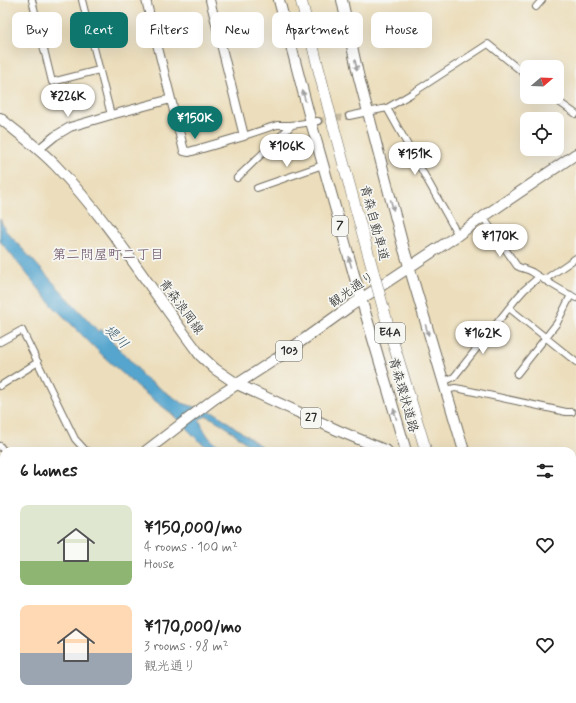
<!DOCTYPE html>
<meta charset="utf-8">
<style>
body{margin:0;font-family:Mynerve,"Klee One",sans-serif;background:#f6f6f6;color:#222;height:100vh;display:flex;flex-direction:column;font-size:15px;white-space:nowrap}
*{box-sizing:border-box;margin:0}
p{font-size:13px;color:#767676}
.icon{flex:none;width:22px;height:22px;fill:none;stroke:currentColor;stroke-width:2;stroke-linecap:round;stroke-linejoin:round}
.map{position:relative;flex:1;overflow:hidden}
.drawer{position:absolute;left:0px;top:447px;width:576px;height:256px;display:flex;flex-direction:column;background:#fff;border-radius:12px 12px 0 0;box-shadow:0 4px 16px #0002}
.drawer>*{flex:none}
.top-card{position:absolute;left:12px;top:12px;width:552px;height:36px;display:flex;gap:8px}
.needle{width:26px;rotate:71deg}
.buttons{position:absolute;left:520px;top:60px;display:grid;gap:8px}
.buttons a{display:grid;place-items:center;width:44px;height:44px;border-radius:8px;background:#fff;box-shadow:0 4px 16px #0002;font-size:20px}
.price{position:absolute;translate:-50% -34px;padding:0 9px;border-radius:14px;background:#fff;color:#222;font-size:13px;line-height:26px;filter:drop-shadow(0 1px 2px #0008)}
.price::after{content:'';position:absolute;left:50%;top:24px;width:12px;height:9px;margin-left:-6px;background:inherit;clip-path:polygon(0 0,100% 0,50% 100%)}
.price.selected{background:#0f766e;color:#fff}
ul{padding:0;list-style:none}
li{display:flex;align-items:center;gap:12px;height:100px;padding:0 20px}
li span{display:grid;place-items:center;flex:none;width:112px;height:80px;border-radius:8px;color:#555}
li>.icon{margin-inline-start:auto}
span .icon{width:48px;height:48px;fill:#fffc;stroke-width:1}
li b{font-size:17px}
h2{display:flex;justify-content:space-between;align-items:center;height:48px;padding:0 20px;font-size:17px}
.pill{padding:0 14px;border-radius:8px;background:#fff;box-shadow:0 4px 16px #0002;font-size:14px;line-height:36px}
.pill.selected{background:#0f766e;color:#fff}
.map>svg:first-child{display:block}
.water{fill:#54a5ce;stroke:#40687c}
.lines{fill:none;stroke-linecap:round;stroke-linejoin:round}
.river{stroke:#54a5ce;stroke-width:13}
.minor-tunnel{stroke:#c5ba9f;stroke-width:6;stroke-dasharray:6 3;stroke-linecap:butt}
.minor-casing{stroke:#6f6a5e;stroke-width:8}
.tertiary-casing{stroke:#6f6a5e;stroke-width:10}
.primary-casing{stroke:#6f6a5e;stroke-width:12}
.trunk-casing{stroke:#6f6a5e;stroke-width:12}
.motorway-casing{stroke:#6f6a5e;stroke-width:12}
.minor{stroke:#fff;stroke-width:6}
.tertiary{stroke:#fff;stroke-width:8}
.primary{stroke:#fff;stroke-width:10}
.trunk{stroke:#fff;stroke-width:10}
.motorway{stroke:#fff;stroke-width:11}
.motorway-bridge-casing{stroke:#6f6a5e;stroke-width:12;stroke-linecap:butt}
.motorway-bridge{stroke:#fff;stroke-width:11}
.oneway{fill:#a0a0a0}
.labels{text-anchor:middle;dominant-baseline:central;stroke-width:3.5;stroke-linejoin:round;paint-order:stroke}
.shield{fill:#f6f6f2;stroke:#686867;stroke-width:1}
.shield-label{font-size:12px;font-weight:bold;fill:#2b2b2b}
.street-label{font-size:13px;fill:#2b2b2b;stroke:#f6f6f2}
.neighbourhood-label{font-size:14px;fill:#6a5267;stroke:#f6f6f2}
.water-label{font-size:14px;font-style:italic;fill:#3b5c6c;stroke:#f6f6f2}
</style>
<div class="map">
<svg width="576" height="703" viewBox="0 0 576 703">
<rect width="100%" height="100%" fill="#f6f6f2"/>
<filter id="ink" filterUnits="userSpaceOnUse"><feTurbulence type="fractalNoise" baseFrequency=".025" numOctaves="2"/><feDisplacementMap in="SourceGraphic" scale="8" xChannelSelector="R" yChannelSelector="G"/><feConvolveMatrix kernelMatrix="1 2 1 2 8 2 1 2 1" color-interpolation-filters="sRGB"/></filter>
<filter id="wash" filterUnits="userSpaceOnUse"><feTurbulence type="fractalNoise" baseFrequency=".012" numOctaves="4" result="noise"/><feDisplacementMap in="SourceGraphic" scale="16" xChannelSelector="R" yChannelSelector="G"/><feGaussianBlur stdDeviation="0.9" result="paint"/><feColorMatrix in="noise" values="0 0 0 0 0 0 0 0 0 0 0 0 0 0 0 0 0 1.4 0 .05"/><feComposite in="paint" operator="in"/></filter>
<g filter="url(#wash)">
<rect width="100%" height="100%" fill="#ecdebc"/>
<path class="water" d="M0,219L5,230L99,332L101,329L138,369L143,377L182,403L217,414L259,445L270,451H255C240,438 225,424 207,416L199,419C203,429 209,441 219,445L222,448L226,451H213L199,441L171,413L141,390L103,356L53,306L0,241Z
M572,574L576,575V653L572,656Z"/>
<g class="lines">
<path class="river" d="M0,480H4"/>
</g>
</g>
<g filter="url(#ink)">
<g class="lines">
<path class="minor-tunnel" d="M318,121L349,116"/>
<defs>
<path id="minor" d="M32,0L52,82L99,70
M82,0L111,115
M536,7L542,0
M552,97L576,114
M387,108L458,235
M349,116L387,108L411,94L488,44L527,76
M244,136L277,125H292L318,121
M237,178L292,125
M257,188L323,165
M483,217L517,266C522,269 527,269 532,272C546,281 560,290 576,298
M544,280L576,258
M509,308L576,362
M0,342L22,330L75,439L85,450L88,451
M517,374L557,323L571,295
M443,382L454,377L516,299L524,290L539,277
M0,386L38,362
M446,390L455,388L461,389L566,412H572
M0,446L4,451
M0,600L4,603
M128,699L134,703
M196,699L202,703
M55,703L56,699
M153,703L155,699
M277,703L278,699
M330,703L333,699
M391,703L393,699"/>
<path id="tertiary" d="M146,0L184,151L189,152L244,136L210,0
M39,149L55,136L70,127L111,115L171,99"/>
<path id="primary" d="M0,118C19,134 39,148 56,166C111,223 152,292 200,355L215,369L237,384L337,430L387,451
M572,533L576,534"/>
<path id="trunk" d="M279,0L311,122L355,278L406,451
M342,0L358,74L403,246L464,451
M146,451L214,399L282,355L349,307L458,235L483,217L576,154
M0,565L4,562
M490,699L492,703
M539,699L540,703"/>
<path id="motorway" d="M301,0L329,110L357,213
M511,699L513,703"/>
</defs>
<use href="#minor" class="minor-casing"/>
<use href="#tertiary" class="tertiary-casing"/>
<use href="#primary" class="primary-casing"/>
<use href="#trunk" class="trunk-casing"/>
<use href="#motorway" class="motorway-casing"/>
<use href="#minor" class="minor"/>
<use href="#tertiary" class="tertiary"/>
<use href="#primary" class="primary"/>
<use href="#trunk" class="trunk"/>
<use href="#motorway" class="motorway"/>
<defs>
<path id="motorway-bridge" d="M357,213L389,329L426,451"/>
</defs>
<use href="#motorway-bridge" class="motorway-bridge-casing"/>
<use href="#motorway-bridge" class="motorway-bridge"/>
</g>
<defs><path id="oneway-solid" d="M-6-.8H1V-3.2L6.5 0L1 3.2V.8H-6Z"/></defs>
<g class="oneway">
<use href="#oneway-solid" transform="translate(356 65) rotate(78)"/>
<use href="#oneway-solid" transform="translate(304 96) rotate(-105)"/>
<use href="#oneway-solid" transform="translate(392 205) rotate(75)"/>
<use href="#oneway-solid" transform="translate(350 262) rotate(-106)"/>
<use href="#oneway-solid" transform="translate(427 330) rotate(73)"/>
<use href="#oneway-solid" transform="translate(395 414) rotate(-106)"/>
</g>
</g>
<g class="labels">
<g class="shield">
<rect x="332" y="216" width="16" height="20" rx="3"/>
<rect x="375" y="323" width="30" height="20" rx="3"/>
<rect x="276" y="341" width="26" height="20" rx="3"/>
<rect x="301" y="408" width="20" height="20" rx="3"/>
</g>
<g class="shield-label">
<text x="340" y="226">7</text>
<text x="390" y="333">E4A</text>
<text x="289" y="351">103</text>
<text x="311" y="418">27</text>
</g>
<g class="street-label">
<text transform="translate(374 223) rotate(75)">青森自動車道</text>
<text transform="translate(352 290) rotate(-35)">観光通り</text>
<text transform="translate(181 307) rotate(54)">青森浪岡線</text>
<text transform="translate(403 395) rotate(74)">青森環状道路</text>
</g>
<g class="neighbourhood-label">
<text x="108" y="255">第二問屋町二丁目</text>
</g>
<g class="water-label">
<text transform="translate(116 337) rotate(45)">堤川</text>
</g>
</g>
</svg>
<div class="buttons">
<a><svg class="needle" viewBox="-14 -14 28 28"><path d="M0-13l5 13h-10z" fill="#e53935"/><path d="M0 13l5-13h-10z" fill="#767676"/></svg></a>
<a><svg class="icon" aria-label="locate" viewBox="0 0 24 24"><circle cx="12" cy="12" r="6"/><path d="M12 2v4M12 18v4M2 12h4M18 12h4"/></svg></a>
</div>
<b class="price" style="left:68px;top:118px">¥226K</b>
<b class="price selected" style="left:195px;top:140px">¥150K</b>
<b class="price" style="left:287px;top:168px">¥106K</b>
<b class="price" style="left:415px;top:176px">¥151K</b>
<b class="price" style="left:500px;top:258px">¥170K</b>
<b class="price" style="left:483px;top:355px">¥162K</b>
<div class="top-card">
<a class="pill">Buy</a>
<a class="pill selected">Rent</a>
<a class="pill">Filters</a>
<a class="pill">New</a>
<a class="pill">Apartment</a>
<a class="pill">House</a>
</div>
<section class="drawer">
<h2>6 homes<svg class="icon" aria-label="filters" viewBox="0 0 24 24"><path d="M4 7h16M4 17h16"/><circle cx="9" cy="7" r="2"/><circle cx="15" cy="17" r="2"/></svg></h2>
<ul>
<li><span style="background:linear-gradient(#dfe7d0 70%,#8fb573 0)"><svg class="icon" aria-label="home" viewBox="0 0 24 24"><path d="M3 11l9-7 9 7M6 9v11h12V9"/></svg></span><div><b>¥150,000/mo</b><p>4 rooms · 100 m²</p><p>House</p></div><svg class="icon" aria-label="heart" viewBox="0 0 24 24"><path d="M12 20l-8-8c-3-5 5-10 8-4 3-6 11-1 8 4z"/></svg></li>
<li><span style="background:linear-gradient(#ffd9b3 60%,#9aa5b1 0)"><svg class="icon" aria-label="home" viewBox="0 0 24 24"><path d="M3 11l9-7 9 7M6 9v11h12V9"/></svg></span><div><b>¥170,000/mo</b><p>3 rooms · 98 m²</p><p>観光通り</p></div><svg class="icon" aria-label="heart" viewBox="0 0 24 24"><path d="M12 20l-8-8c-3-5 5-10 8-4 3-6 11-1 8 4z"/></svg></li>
</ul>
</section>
</div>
